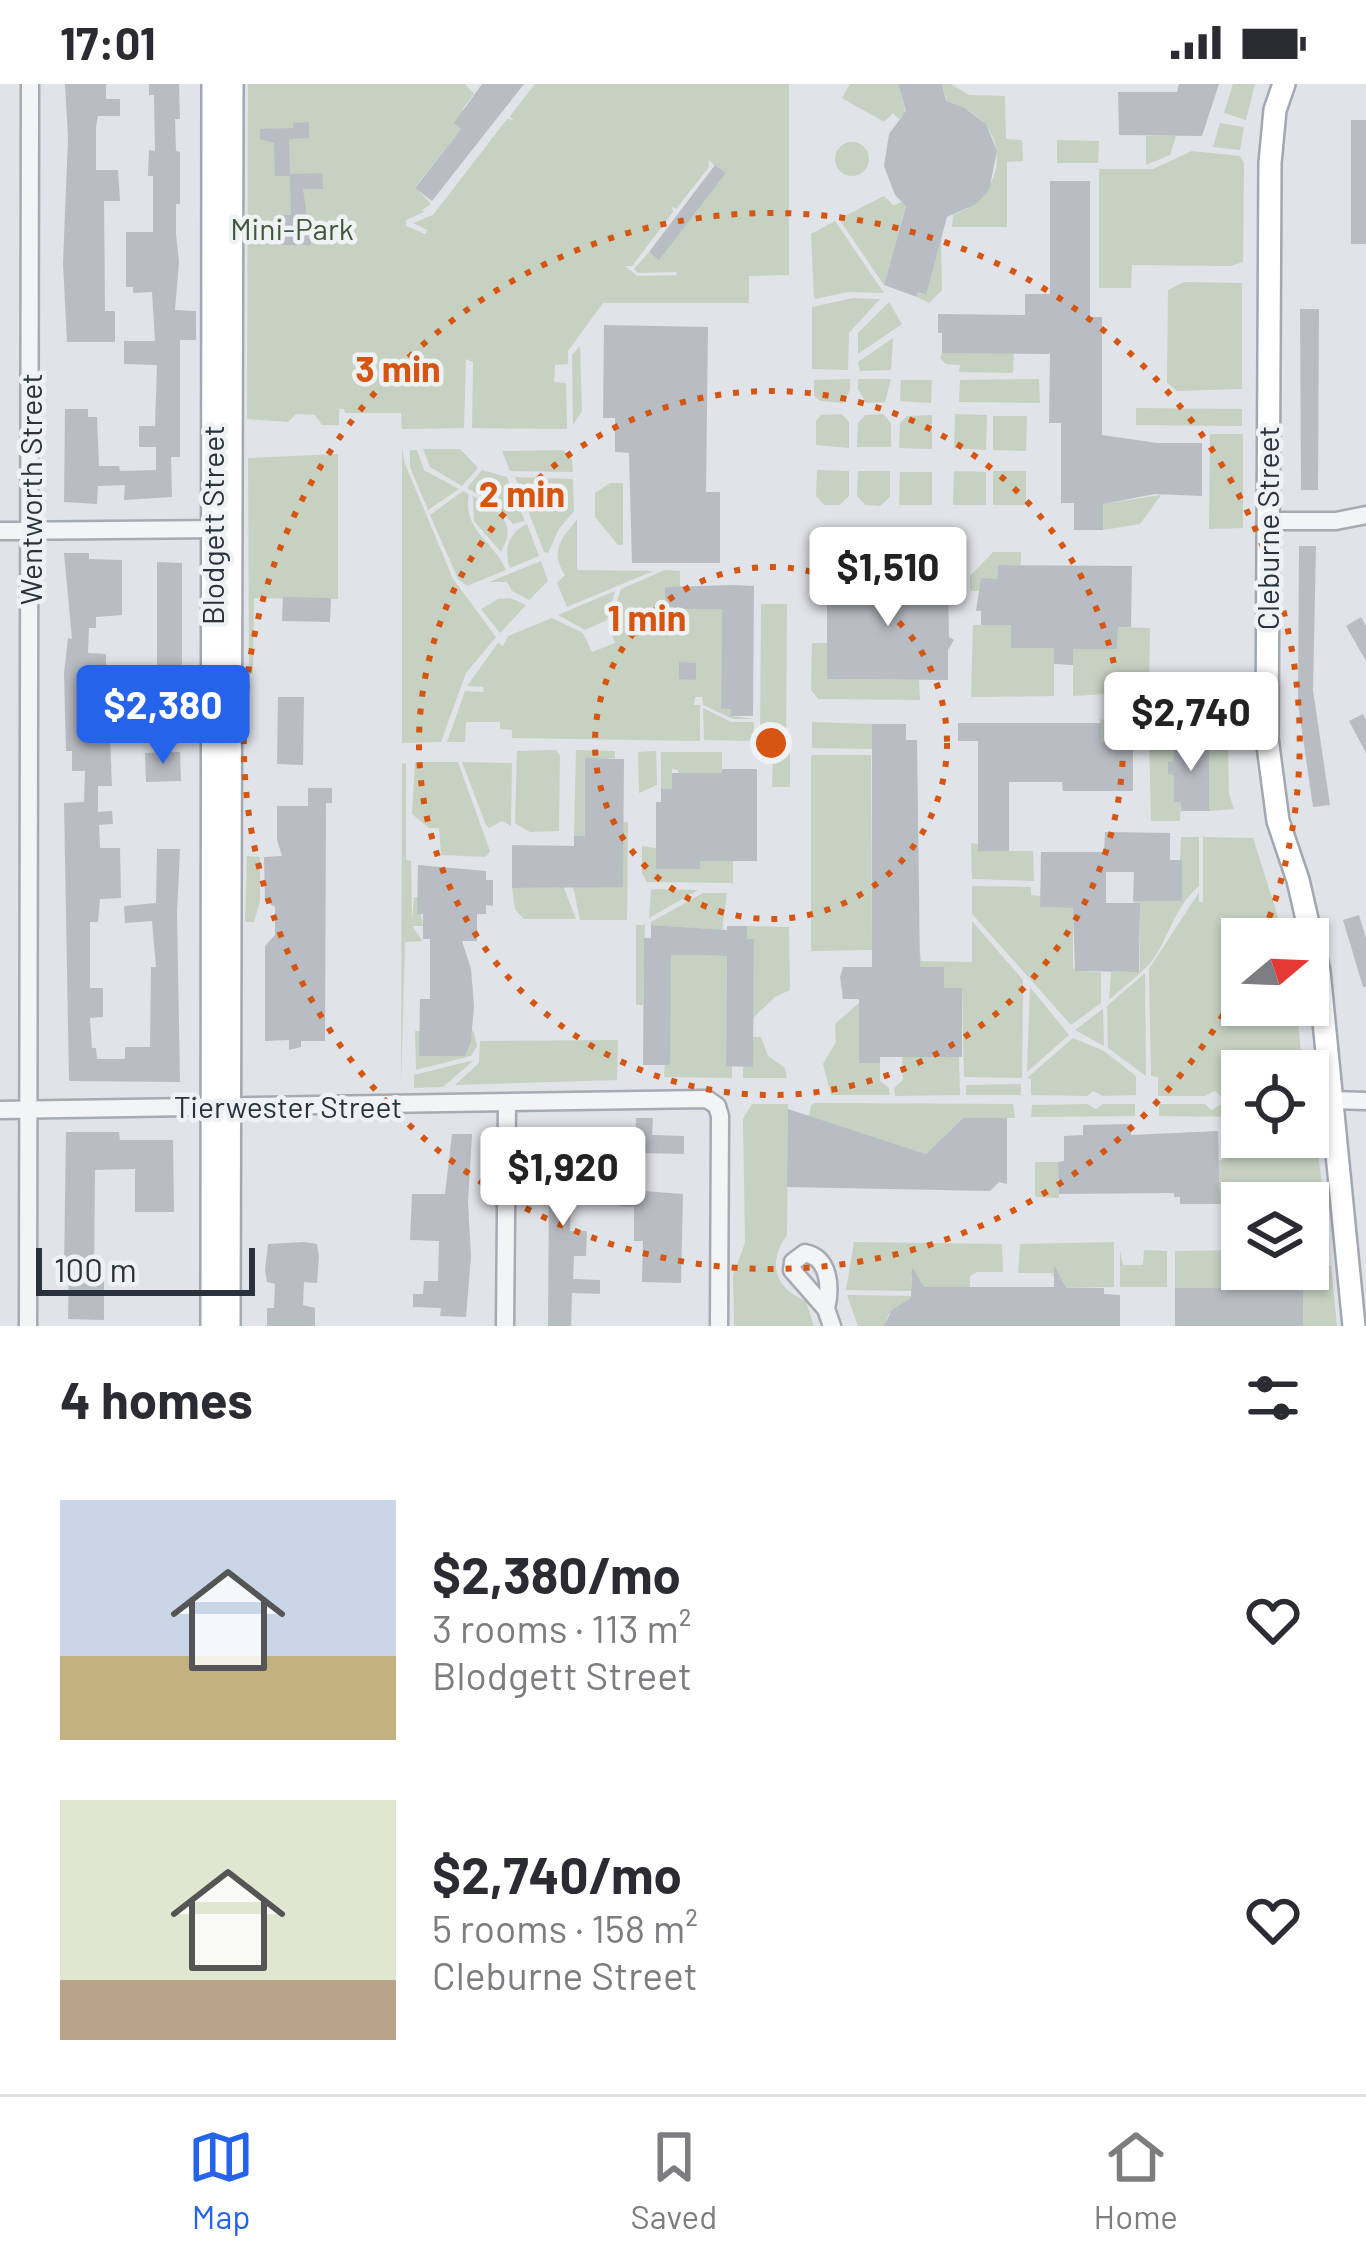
<!DOCTYPE html>
<meta charset="utf-8">
<style>
body{margin:0;font-family:Barlow,sans-serif;background:#f2f2f3;color:#2b2b33;height:100vh;display:flex;flex-direction:column;font-size:45px;white-space:nowrap}
*{box-sizing:border-box;margin:0}
p{font-size:39px;color:#7c7c81}
.icon{flex:none;width:66px;height:66px;fill:none;stroke:currentColor;stroke-width:2;stroke-linecap:round;stroke-linejoin:round}
.map{position:relative;height:1242px;overflow:hidden}
.details{display:flex;flex-direction:column;background:#fff;flex:1}
.details>*{flex:none}
.needle{width:78px;rotate:71deg}
.buttons{position:absolute;left:1221px;top:834px;display:grid;gap:24px}
.buttons a{display:grid;place-items:center;width:108px;height:108px;border-radius:0px;background:#fff;box-shadow:0 3px 9px #0004;font-size:60px}
.scale{position:absolute;left:36px;bottom:30px;width:219px;box-sizing:border-box;padding-left:12px;border:6px solid #2a323e;border-top:0;font-size:33px;line-height:42px;white-space:nowrap;color:#2a323e;-webkit-text-stroke:9px #eff2f5;paint-order:stroke}
.price{position:absolute;translate:-50% -102px;padding:0 27px;border-radius:12px;background:#fff;color:#222;font-size:39px;line-height:78px;filter:drop-shadow(0 3px 6px #0008)}
.price::after{content:'';position:absolute;left:50%;top:72px;width:36px;height:27px;margin-left:-18px;background:inherit;clip-path:polygon(0 0,100% 0,50% 100%)}
.price.active{background:#2563eb;color:#fff}
ul{padding:0;list-style:none}
li{display:flex;align-items:center;gap:36px;height:300px;padding:0 60px}
li span{display:grid;place-items:center;flex:none;width:336px;height:240px;border-radius:0px;color:#555}
li>.icon{margin-inline-start:auto}
span .icon{width:144px;height:144px;fill:#fffc;stroke-width:1}
li b{font-size:51px}
h2{display:flex;justify-content:space-between;align-items:center;height:144px;padding:0 60px;font-size:51px}
.status{display:flex;justify-content:space-between;align-items:center;height:84px;padding:0 60px;background:#fff;direction:ltr}
.status svg{height:33px;fill:currentColor}
.menu{display:flex;justify-content:space-around;align-items:center;height:168px;border-top:3px solid #e1e1e2;background:#fff;font-size:33px;color:#7c7c81}
.menu a{display:grid;justify-items:center;gap:6px}
.menu .active{color:#2563eb}
.map>svg:first-child{display:block}
.green{fill:#c6d1c2;fill-rule:evenodd}
.building{fill:#b8bdc4}
.lines{fill:none;stroke-linecap:round;stroke-linejoin:round}
.minor-casing{stroke:#a6aab2;stroke-width:21}
.major-casing{stroke:#a0a8b2;stroke-width:26}
.minor{stroke:#f2f4f6;stroke-width:16}
.major{stroke:#fff;stroke-width:21}
.ring{fill:none;stroke:#d55511;stroke-width:6;stroke-dasharray:6 12}
.labels{text-anchor:middle;dominant-baseline:central;stroke-width:9;stroke-linejoin:round;paint-order:stroke}
.park-label{font-size:30px;fill:#405838;stroke:#eff2f5}
.street-label{font-size:30px;fill:#2a323e;stroke:#eff2f5}
.centre{fill:#d55511;stroke:#eff2f5;stroke-width:6}
.ring-label{font-size:36px;text-anchor:middle;font-weight:bold;fill:#d55511;stroke:#eff2f5;stroke-width:9;stroke-linejoin:round;paint-order:stroke}
</style>
<div class="status"><b>17:01</b><svg viewBox="0 0 49 12"><path d="M0 12V9h3v3zM5 12V6h3v6zM10 12V3h3v9zM15 12V0h3v12zM26 1h20v11H26zM47 4h2v5h-2z"/></svg></div>
<div class="map">
<svg width="1366" height="1242" viewBox="0 0 1366 1242">
<rect width="100%" height="100%" fill="#e0e3e8"/>
<path class="green" d="M248,0H465L474,10L463,24L461,45L415,103L431,120L422,126L424,128L406,136V142L425,150L427,146L413,139L433,131L507,35L513,36L510,32L535,0H789V191L749,192V219H603L568,267V280L555,281L554,298L566,299L567,345L472,344L473,278L466,275L464,344L402,345L401,329H345L344,325H339V341H322L315,331L296,330L288,338L247,335ZM708,76L725,90L659,175L649,168L634,185L638,189L676,188L677,191L637,192L625,182H632L673,128L672,122L676,125L709,83Z
M850,0H898L906,29L899,35L893,29L884,38L842,14Z
M942,0H951L969,11L1005,12L1006,55L1022,56L1023,77L1007,78V143H952L953,131C1014,107 1011,33 947,18Z
M1233,0H1255L1246,36L1224,29Z
M1220,39L1244,43L1240,66L1213,63Z
M1146,52H1176L1170,71L1146,81Z
M1057,56L1099,57L1098,79H1057Z
M835 75a17 17 0 1 1 34 0a17 17 0 1 1-34 0Z
M1192,67L1240,72L1244,79L1243,178L1230,182L1132,181L1131,204H1099V85H1153Z
M884,112L894,122L901,118L906,121L884,201L839,135Z
M835,137L884,209L849,208L814,215L811,150Z
M941,152L942,206L929,219L917,213L918,208L925,211Z
M1184,198L1242,199V305L1177,307L1167,299L1168,206Z
M853,214L880,215L849,249L848,286L812,285V223Z
M889,218L902,240L858,270V249Z
M893,254L891,286L860,287L858,278Z
M580,262L582,327L573,341L572,271Z
M942,269H1014L1013,289L959,288L960,281L946,280L940,274Z
M850,295V306L843,319L820,317L814,312V296Z
M858,295H891L885,318L866,319L858,305Z
M1039,295L1040,319L959,318L960,296Z
M901,296H932L931,319L900,317Z
M1136,324L1242,325V342L1136,341Z
M842,330L849,338V364L816,361V337L821,331Z
M883,330L891,339V363H857L858,339L865,331Z
M955,330L987,331L986,366L954,364Z
M932,331V365L899,364L900,339L907,332Z
M993,332H1027L1026,367L993,366Z
M1210,350H1243V444L1209,445Z
M402,365L405,380L453,495L496,553L466,589L441,658L402,659Z
M423,365H460L478,384L462,402L430,383Z
M410,366H417L424,386L459,405L428,426L410,383Z
M563,366L572,375L573,388L510,387L502,367Z
M338,370V515L254,514L253,590H249L248,374Z
M482,386L507,393L525,437L513,440L497,422L467,404Z
M817,386L849,387V412L839,421H824L816,412Z
M858,387H890V413L880,422L865,421L857,412Z
M954,387L986,388V421H953Z
M993,387H1026V421H993Z
M900,388H932V421H899Z
M515,393L573,395L574,427L559,445L548,469L544,468Z
M610,399H623V461H618L595,433V409Z
M463,407L469,410C462,447 494,457 506,486L467,502L458,495L430,431Z
M1161,411L1140,440L1103,446V420Z
M473,412C499,427 518,437 501,468L474,437Z
M577,435V486L653,487L567,523L557,499L565,491C549,466 562,455 577,435Z
M527,440L539,472L510,484C503,466 509,448 527,440Z
M993,468H1021V481H998L997,495H982L981,507H970V492Z
M541,477L548,497L529,516L512,507L507,498H489Z
M665,486L680,487V503L666,524L722,525L721,625H731V632L754,635H733L703,621L702,613H695L694,621H700V657L512,654V646L500,645V638H466L465,658H447L465,607L484,608L483,603L467,602L498,559L503,562L508,552L552,534L583,549L592,568L615,559L609,542L621,505Z
M615,507L607,536L585,546L558,531Z
M498,515L510,514L526,521L500,549L481,525Z
M761,520H787L786,657H760Z
M973,541H1011L1012,564H1054V612L971,613Z
M1118,543L1150,544L1149,607L1073,612V565H1117Z
M812,559H827V595L919,596L920,616L818,615L811,606Z
M703,624L731,638H754V657L704,656Z
M1100,635L1131,643L1133,658H1101Z
M812,638L872,640V665L812,664Z
M1160,642L1249,643V648L1228,659L1229,710L1234,725L1209,727V654H1175L1174,677L1168,690H1174V717L1181,718L1180,737H1151L1149,651Z
M556,666L560,671L559,747L530,748L515,739L517,667Z
M576,666L615,667V674L585,675V752H574Z
M656,667L657,701L639,709L638,668Z
M661,668H722V689L678,698V686L672,685V705H661Z
M773,669H790V703H772Z
M811,671H871L872,866L811,867Z
M415,678H458L490,767L486,773L441,771L439,744H429L412,730Z
M462,678L512,679L511,742L502,737L489,744L486,741Z
M402,679L406,680V776L411,777L412,838L414,813H418L423,842H412L423,857L405,858L401,1002Z
M623,738H628L627,836H580L573,802Z
M1181,753H1199V802C1177,821 1172,843 1158,868C1147,887 1125,901 1109,916L1111,888L1140,887V833L1133,817L1180,776Z
M1203,753L1253,754L1285,855H1242V921H1296L1303,987H1242V1012L1222,1013L1215,1007L1205,1012H1158V993L1151,992L1149,885L1199,808V818H1203Z
M971,759L978,760V767H1033L1034,797L972,795Z
M642,762L656,764L657,785H699L700,777H733V799L647,798L642,789Z
M247,772L260,773V817L254,838H245Z
M559,791L576,835H524L515,825L512,804H559Z
M972,802L1031,803V811L1040,812L1041,823L1086,824L1073,836V883L1076,887L1101,888V919L1071,941L972,830Z
M651,806L654,805L698,806L649,834Z
M703,809H727L722,846L651,841V838Z
M972,837L1023,896L1022,994L964,993L962,905L944,904L943,883H916L917,869H920L921,877L972,878Z
M636,841H645L643,921H636Z
M747,842L789,843L790,906L775,913L753,934L754,856L747,855Z
M671,871L727,872L726,981L732,982V994L664,993Z
M1145,889L1146,992L1108,964L1107,922Z
M1030,903L1069,951L1027,988Z
M859,919V979H880V997L889,1004L890,1011H831L823,980L836,958L835,940Z
M1103,925L1104,962L1075,946Z
M473,945L477,962L471,972L416,986L415,947H420V972H465Z
M753,953H761L768,972L785,984L787,994H743V983L753,982Z
M1073,954L1104,967L1136,992V1011L1103,1012L1093,1007L1087,1012L1031,1011V995L1027,994Z
M618,956L617,996L455,1001L479,979L480,957Z
M902,973H959L960,1011L895,1012L894,1004L903,996Z
M474,976L443,1003L414,1004V991Z
M1021,1000V1011H966V1001Z
M815,1019L1013,1020L1015,1034H963L926,1070L809,1032L811,1021Z
M752,1020H788L787,1151C767,1179 774,1204 806,1217L814,1242H734L733,1191L745,1159L743,1035Z
M1087,1020L1096,1025L1103,1020H1135V1032L1031,1033L1032,1021Z
M1159,1020H1205L1211,1026L1222,1020L1242,1021V1033L1159,1032Z
M1316,1057L1327,1134L1308,1133V1119L1220,1120L1219,1077L1229,1071L1231,1059Z
M1035,1078H1058L1059,1114L1035,1113Z
M854,1158L1002,1160L1003,1188H977L970,1192V1203H919L916,1191L911,1194V1207L846,1206Z
M1114,1158V1203L1062,1204L1051,1189H1018L1020,1160Z
M1144,1166L1167,1167V1203H1120V1167L1123,1181H1143Z
M1242,1166L1244,1204H1175V1167Z
M1308,1181H1331L1337,1242H1303V1185H1308Z
M847,1211L914,1212L888,1231L885,1242H858Z"/>
<path class="building" d="M65,0H106V15H120V32H98L96,43V86H118L120,117H104L105,227H115V258H67L63,179L68,54Z
M149,0H179L180,35H175L176,67L180,68V120H176V150L179,178L175,226L196,227V256H180V373H171L172,413L124,416L125,401L98,402L97,420L64,418L65,325H88V333H97L99,382H119L120,387L156,386V363H139V342H155L157,281L124,280V257H155L152,208L133,209V203H126V148H153V92H148L149,66L155,67L154,11H149Z
M482,0H524L432,117L415,104L461,45L454,39Z
M898,0H942L946,17L965,24L986,40L997,67L989,106L976,120L947,133L926,211L918,208L917,213L884,201L906,122L895,111L884,82L889,50L906,27Z
M1179,0H1219L1202,52L1119,51L1118,8H1177Z
M1351,36H1366V160H1351Z
M309,38V54L289,55L290,90L322,89L323,105H303L311,161H280V131H291L290,92H275L274,59L260,55V45L293,44V39Z
M715,81L726,89L659,176L649,168Z
M1050,97H1090V233H1102V351L1157,359H1202V412L1155,410L1103,420V446H1074V419H1061V339H1049L1050,270L942,269V249H938V230L1025,231V210H1050Z
M1300,225H1319L1318,406H1301Z
M604,241L708,243L706,408H720V479H632L629,369L615,368V334H603Z
M1299,462H1316L1313,606L1330,721L1313,723L1298,620Z
M64,469H89V475L122,476V531L96,533V544H89L88,569L106,570V612L120,611L121,626H109L112,702H98V728L112,727L113,740L99,741L100,764H120L121,814L100,815L98,838H90V904H103V933L90,934L92,964H96L97,975H125V963H150L151,883H156L152,837L125,839L124,822L156,819L157,765H180L177,829L180,998L69,997L64,719L84,718L85,687H72V667H66L64,589L68,554L72,555Z
M157,478L182,479V625H159L158,613L147,614V603H133V588L157,587Z
M998,481L1132,482L1131,543H1118L1117,565H1073V581L1054,580V564H1011V541H981V527H976L981,494L997,495Z
M849,489L859,494L948,495L949,553L954,556L948,566V596L827,595V494H846Z
M733,501L754,502L753,632H730L731,625H721L722,525H665V503Z
M283,513L331,514L330,538L282,537Z
M1361,533L1366,542V577L1346,542Z
M679,578L696,579V596L679,595Z
M278,613H304L303,681L277,680Z
M1363,630L1366,636V669L1349,637Z
M958,639H1101V658H1133V707H1063L1062,698H1009V767H978V657H958Z
M872,640H906V656H917L920,883H944V904H962V973H880V979H859V915H843L840,893L843,883H872Z
M1174,654H1209V727H1181V718H1174V691L1168,690V678L1174,677Z
M180,668L181,697L146,698L145,669Z
M585,674L624,675L623,803L512,804V761L574,762V752H585Z
M722,685H757V777H700V785H656V718H661V705H672V689H722Z
M308,704H332V719H326L325,957H301V963L289,966V956L265,957V862L275,851V823L265,817L264,773L282,772L277,756V722H308Z
M1105,748L1170,749V776H1182V817H1133L1134,788H1106V819H1140L1139,888L1075,887L1073,824L1040,823L1041,768H1104Z
M418,781L486,787V796H493V822L486,821V830H477V857H462L471,885L474,922L471,957L465,972H419L420,915H430V855H423V830H417Z
M1359,831L1366,854V903H1363L1343,836Z
M651,841L727,846V842H747V855H754L753,983L726,982L727,872L671,871L670,981H643L644,854H651Z
M788,1025L926,1070L963,1034H1007V1100L999,1098L990,1107L787,1103Z
M636,1034H653L652,1051L684,1052V1070L635,1069Z
M1131,1040V1051L1218,1047L1220,1120H1180V1113H1174V1109L1059,1110L1058,1078L1064,1077V1052L1083,1051V1041Z
M591,1044L606,1045V1065H590Z
M66,1048H119L120,1056H173L174,1128H135V1085L95,1086L94,1191L104,1192V1236L68,1235L69,1183H64Z
M452,1050H472L468,1118L471,1173L466,1233L440,1232L441,1224L413,1223V1210H423L424,1197H438L439,1157L410,1156L412,1110H445Z
M542,1053L581,1054L580,1093H572L570,1147H587L586,1172H574L573,1195L600,1196V1210L572,1209L571,1242H548L549,1092H541Z
M617,1105L683,1110L681,1199L642,1198L643,1157H634V1123L617,1122Z
M304,1158L317,1160L319,1172L317,1199L304,1198L303,1221L315,1224V1242H267V1224H274L275,1200L267,1198L265,1186L268,1160Z
M1054,1181L1066,1204H1104V1210L1120,1211V1242H884L892,1226L911,1214L912,1183L924,1203H1054Z
M1273,1185H1303V1242H1175V1204H1273Z"/>
<g class="lines">
<defs>
<path id="minor" d="M1267,437H1336L1366,431
M0,447L221,445
M1332,1016L1366,1017
M0,1026L707,1015L717,1022L720,1032L719,1242
M826,1225C831,1204 830,1174 805,1169L793,1178L792,1186L826,1225L832,1242
M28,1242L30,0
M505,1242L507,1020"/>
<path id="major" d="M1284,0L1275,26L1270,79L1267,654L1278,737L1298,796L1319,887L1354,1242
M212,1242L213,0
M229,1242L232,0"/>
</defs>
<use href="#minor" class="minor-casing"/>
<use href="#major" class="major-casing"/>
<use href="#minor" class="minor"/>
<use href="#major" class="major"/>
</g>
<g class="ring">
<circle cx="771" cy="659" r="176"/>
<circle cx="771" cy="659" r="352"/>
<path d="M1241 899A528 528 0 1 1 1262 853"/>
</g>
<g class="labels">
<g class="park-label">
<text x="292" y="144">Mini-Park</text>
</g>
<g class="street-label">
<text transform="translate(30 405) rotate(-90)">Wentworth Street</text>
<text transform="translate(212 441) rotate(-90)">Blodgett Street</text>
<text transform="translate(1267 444) rotate(-90)">Cleburne Street</text>
<text x="288" y="1022">Tierwester Street</text>
</g>
</g>
<circle cx="771" cy="659" r="18" class="centre"/>
<g class="ring-label">
<text x="398" y="298">3 min</text>
<text x="522" y="423">2 min</text>
<text x="647" y="547">1 min</text>
</g>
</svg>
<div class="buttons">
<a><svg class="needle" viewBox="-14 -14 28 28"><path d="M0-13l5 13h-10z" fill="#e53935"/><path d="M0 13l5-13h-10z" fill="#7c7c81"/></svg></a>
<a><svg class="icon" aria-label="locate" viewBox="0 0 24 24"><circle cx="12" cy="12" r="6"/><path d="M12 2v4M12 18v4M2 12h4M18 12h4"/></svg></a>
<a><svg class="icon" aria-label="layers" viewBox="0 0 24 24"><path d="M12 4l9 5-9 5-9-5zM3 14l9 5 9-5"/></svg></a>
</div>
<div class="scale">100 m</div>
<b class="price" style="left:888px;top:545px">$1,510</b>
<b class="price active" style="left:163px;top:683px">$2,380</b>
<b class="price" style="left:1191px;top:690px">$2,740</b>
<b class="price" style="left:563px;top:1145px">$1,920</b>
</div>
<section class="details">
<h2>4 homes<svg class="icon" aria-label="filters" viewBox="0 0 24 24"><path d="M4 7h16M4 17h16"/><circle cx="9" cy="7" r="2"/><circle cx="15" cy="17" r="2"/></svg></h2>
<ul>
<li><span style="background:linear-gradient(#c9d6e8 65%,#c2b280 0)"><svg class="icon" aria-label="home" viewBox="0 0 24 24"><path d="M3 11l9-7 9 7M6 9v11h12V9"/></svg></span><div><b>$2,380/mo</b><p>3 rooms · 113 m²</p><p>Blodgett Street</p></div><svg class="icon" aria-label="heart" viewBox="0 0 24 24"><path d="M12 20l-8-8c-3-5 5-10 8-4 3-6 11-1 8 4z"/></svg></li>
<li><span style="background:linear-gradient(#dfe7d0 75%,#b9a48a 0)"><svg class="icon" aria-label="home" viewBox="0 0 24 24"><path d="M3 11l9-7 9 7M6 9v11h12V9"/></svg></span><div><b>$2,740/mo</b><p>5 rooms · 158 m²</p><p>Cleburne Street</p></div><svg class="icon" aria-label="heart" viewBox="0 0 24 24"><path d="M12 20l-8-8c-3-5 5-10 8-4 3-6 11-1 8 4z"/></svg></li>
</ul>
</section>
<nav class="menu">
<a class="active"><svg class="icon" aria-label="map" viewBox="0 0 24 24"><path d="M3 6l6-2 6 2 6-2v14l-6 2-6-2-6 2zM9 4v14M15 6v14"/></svg>Map</a>
<a><svg class="icon" aria-label="saved" viewBox="0 0 24 24"><path d="M7 4h10v16l-5-4-5 4z"/></svg>Saved</a>
<a><svg class="icon" aria-label="home" viewBox="0 0 24 24"><path d="M3 11l9-7 9 7M6 9v11h12V9"/></svg>Home</a>
</nav>
